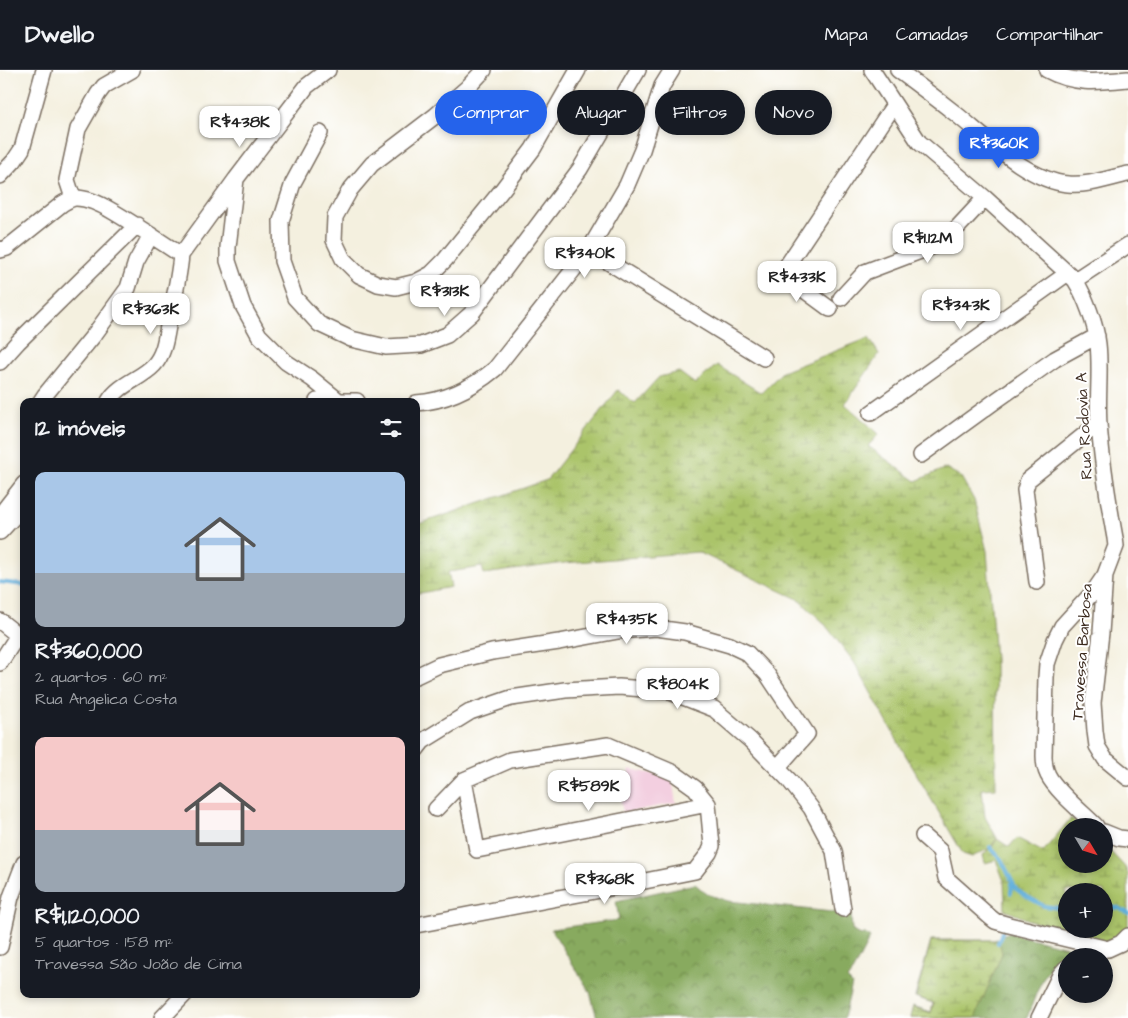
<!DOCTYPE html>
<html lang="pt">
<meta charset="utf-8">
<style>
body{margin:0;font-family:"Architects Daughter",sans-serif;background:#242831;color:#f1f3f6;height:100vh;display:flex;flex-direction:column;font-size:19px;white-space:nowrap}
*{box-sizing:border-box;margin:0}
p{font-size:16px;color:#9ea1a6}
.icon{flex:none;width:28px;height:28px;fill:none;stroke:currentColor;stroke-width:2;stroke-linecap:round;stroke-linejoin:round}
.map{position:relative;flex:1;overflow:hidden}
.panel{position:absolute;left:20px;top:328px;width:400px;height:600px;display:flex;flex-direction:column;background:#171b24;border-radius:10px;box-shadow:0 2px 8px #0003}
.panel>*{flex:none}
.hud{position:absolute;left:435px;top:20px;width:475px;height:45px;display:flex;gap:10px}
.needle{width:32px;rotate:128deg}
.tools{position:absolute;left:1058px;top:748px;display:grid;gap:10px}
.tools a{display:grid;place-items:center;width:55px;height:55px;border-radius:50%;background:#171b24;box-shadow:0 2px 8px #0003;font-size:25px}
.price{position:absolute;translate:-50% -42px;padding:0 11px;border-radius:10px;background:#fff;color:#222;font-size:16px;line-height:32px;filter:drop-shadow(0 1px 2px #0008)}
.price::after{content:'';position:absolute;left:50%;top:30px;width:15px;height:11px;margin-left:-8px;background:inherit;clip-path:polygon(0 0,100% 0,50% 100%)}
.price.selected{background:#2563eb;color:#fff}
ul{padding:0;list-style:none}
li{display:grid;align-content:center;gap:10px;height:265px;padding:0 15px}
li span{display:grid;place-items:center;height:155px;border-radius:10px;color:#555}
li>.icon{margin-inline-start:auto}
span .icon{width:90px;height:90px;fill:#fffc;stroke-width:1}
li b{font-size:21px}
h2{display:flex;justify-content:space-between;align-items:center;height:60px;padding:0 15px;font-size:21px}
.tag{padding:0 18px;border-radius:22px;background:#171b24;box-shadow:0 2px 8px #0003;font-size:18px;line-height:45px}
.tag.selected{background:#2563eb;color:#fff}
header{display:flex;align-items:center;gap:30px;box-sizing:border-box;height:70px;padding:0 25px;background:#171b24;border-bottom:1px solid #363941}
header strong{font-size:24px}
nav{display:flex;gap:28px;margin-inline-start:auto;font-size:18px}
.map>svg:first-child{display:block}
.built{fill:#f3cfe0}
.forest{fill:url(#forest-crowns);stroke:#626a3e}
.wetland{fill:url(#wetland-marsh);stroke:#737744;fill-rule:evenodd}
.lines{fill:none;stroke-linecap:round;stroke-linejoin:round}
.stream{stroke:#61afdb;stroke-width:4}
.minor-casing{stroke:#7c6f62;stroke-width:18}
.minor{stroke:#fff;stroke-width:15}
.labels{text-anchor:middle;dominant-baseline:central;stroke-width:4;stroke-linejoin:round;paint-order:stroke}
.street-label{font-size:16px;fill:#3b2a1e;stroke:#fff}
</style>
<header>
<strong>Dwello</strong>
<nav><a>Mapa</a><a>Camadas</a><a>Compartilhar</a></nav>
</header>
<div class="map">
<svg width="1128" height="948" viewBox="0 0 1128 948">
<defs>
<pattern id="forest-crowns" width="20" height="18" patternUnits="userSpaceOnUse" patternTransform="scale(1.25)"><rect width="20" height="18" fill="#88aa5e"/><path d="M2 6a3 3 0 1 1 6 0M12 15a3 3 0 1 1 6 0" fill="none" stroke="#708b4d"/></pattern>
<pattern id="wetland-marsh" width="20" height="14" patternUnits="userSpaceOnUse" patternTransform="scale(1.25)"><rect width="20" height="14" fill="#abc46a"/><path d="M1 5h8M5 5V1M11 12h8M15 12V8" fill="none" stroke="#8c9f57"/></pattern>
</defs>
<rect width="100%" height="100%" fill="#fff"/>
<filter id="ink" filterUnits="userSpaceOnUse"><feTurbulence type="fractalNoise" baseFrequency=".02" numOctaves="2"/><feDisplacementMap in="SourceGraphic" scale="10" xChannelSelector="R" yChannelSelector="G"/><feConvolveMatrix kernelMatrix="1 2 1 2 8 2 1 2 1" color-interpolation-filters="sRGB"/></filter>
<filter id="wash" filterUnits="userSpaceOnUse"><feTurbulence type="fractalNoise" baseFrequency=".0096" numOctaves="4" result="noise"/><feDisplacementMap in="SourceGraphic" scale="20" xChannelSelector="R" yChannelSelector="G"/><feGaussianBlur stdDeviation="1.12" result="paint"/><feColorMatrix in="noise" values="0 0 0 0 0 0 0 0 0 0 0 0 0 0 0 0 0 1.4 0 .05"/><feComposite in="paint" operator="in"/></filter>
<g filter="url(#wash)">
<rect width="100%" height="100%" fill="#f4f0df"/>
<path class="built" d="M630,699L672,708L676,733L623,743L617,709L628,711Z"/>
<path class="forest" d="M695,814L707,824L728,831L851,844L852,860L856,863L862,865L864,863L870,868L853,901L847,909L852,914L844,948H597L590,922L551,859L619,850L616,831Z
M1009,863L1072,878C1068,882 1063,883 1059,887C1042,903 1035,927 1027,948H910L913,936L931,942L933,933L915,927L931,870H995L1004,864Z"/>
<path class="wetland" d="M869,268L879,284L845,334L879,364L868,376L916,411L946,398L961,407L974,430L987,481L995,589L996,718L982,719L985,747L997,768L990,778L992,777L997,769L1009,777L1017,768L1043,782L1071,748L1081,756H1066V794H1104V775L1125,797L1128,804V857C1122,860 1120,867 1114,870C1103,877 1056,858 1042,854L1034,852L1005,840L1004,811L996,790L985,793L983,785L990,778L972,787L963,784L902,679L854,592L823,552L798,529L698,482L564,493L484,504L482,497L448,502L451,517L416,524V455L547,410L618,320L635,333L659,307L679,302L695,314L717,295L761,323L782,302ZM1066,821H1104V859H1066Z
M995,870L1000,875L1002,883L975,948H910L913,937L931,943L934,933L916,927L931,871Z"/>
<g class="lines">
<path class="stream" d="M0,512L24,515
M990,777L1001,789L1016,819L1024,825L1044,836L1066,839
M1011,823L1012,813
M1104,837L1119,838L1128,843
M998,873L1002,862"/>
</g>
</g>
<g filter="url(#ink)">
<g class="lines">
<defs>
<path id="minor" d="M484,0L467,18L435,46L372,94L350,120L335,147L334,170L343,189L359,205L378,214L396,217L416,212L431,204L445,190L502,120L533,79L578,0
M872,0L919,72L985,128L1075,210C1085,226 1096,255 1098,274C1101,301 1097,328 1099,354C1102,393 1108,430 1115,468L1116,476L1105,505L1094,521L1062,556L1055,570L1047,594L1046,607L1044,686C1044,693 1045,699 1048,705C1056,721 1083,743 1096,756
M898,0C917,14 937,29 956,44C986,68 1029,111 1068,114C1088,116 1109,108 1128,104
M1047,0C1074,15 1098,12 1128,9
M320,63L293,113L281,151L282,191L295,228L319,254L351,269L386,277L421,275L447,265L472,243L580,99L638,0
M0,106L14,91L22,79L44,0
M236,109L228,177V191L243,236L259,265L286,292L312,309L339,331
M75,128L71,122L67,110L78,59L98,24L104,16L132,0
M0,180L7,178L62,134C67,131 71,128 76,128C89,128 102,135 112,141C136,155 158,170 181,185
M589,180L764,288
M181,185L236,109L307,16L328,0
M1075,210L1128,175
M841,228L865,202L944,172L985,128
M830,239L781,203L784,200L894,35
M0,292L18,272L137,155
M41,331L45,325L94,265L128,218L136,192L151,165
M109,331C119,314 141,309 154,295C165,283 166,265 169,251C174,229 179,208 181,185
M317,331H357
M416,333C447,331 472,318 495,299L589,180L627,115L642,80L662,16L672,0
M871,343L1068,203
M921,385L994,332L1055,289L1097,266
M0,445L24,414
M0,462L24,436
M1105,505L1101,563L1093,633L1095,661L1097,676L1105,689L1128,708
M1037,512L1025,420L1028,410L1099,353
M0,551L24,570
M0,593L18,565
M416,606L439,595L492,582L559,572L618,561L656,558L685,562L730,575L747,583L767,604L807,664L777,698
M416,680L423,671L470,642L511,628L565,620L619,617L668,621L714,639L750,670L789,710L811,738L834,781L843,839
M464,710L477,780L708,734
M436,739L464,710L510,690L608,675L674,703L695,718L708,734
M1104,762L1119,768L1128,769
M923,766L940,781L946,808L990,847L995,851L1009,855L1108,879L1121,873L1128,866
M416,855L595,821L695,801L709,783L712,776L708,734
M0,877L11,827L24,793
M1081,886L1106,879
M162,948L185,924
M1039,948L1060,905L1066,898"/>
</defs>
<use href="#minor" class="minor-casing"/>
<use href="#minor" class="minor"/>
</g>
</g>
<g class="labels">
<g class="street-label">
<text transform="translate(1084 356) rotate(-93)">Rua Rodovia A</text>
<text transform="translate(1082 582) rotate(-86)">Travessa Barbosa</text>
</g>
</g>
</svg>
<div class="tools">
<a><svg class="needle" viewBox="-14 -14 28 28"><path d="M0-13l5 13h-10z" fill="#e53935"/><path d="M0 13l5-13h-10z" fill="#9ea1a6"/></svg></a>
<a>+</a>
<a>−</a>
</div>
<b class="price" style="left:240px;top:78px">R$438K</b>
<b class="price selected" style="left:999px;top:99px">R$360K</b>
<b class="price" style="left:928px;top:194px">R$1.12M</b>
<b class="price" style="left:585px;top:209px">R$340K</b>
<b class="price" style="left:797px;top:233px">R$433K</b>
<b class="price" style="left:445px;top:247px">R$313K</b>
<b class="price" style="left:961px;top:261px">R$343K</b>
<b class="price" style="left:151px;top:265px">R$363K</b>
<b class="price" style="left:627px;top:575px">R$435K</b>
<b class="price" style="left:678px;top:640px">R$804K</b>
<b class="price" style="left:589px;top:742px">R$589K</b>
<b class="price" style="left:605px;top:835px">R$368K</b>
<div class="hud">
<a class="tag selected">Comprar</a>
<a class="tag">Alugar</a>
<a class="tag">Filtros</a>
<a class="tag">Novo</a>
</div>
<section class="panel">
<h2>12 imóveis<svg class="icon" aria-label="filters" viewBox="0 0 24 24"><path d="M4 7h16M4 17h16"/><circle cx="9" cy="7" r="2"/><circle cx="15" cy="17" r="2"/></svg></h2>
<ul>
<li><span style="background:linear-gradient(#a9c7e8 65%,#9aa5b1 0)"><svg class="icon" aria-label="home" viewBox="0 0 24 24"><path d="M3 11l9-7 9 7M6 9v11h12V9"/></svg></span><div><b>R$360,000</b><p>2 quartos · 60 m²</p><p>Rua Angelica Costa</p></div></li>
<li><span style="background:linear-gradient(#f6c9c9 60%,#9aa5b1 0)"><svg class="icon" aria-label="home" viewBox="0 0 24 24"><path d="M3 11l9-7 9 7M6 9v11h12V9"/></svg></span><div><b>R$1,120,000</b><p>5 quartos · 158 m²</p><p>Travessa São João de Cima</p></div></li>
</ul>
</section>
</div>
